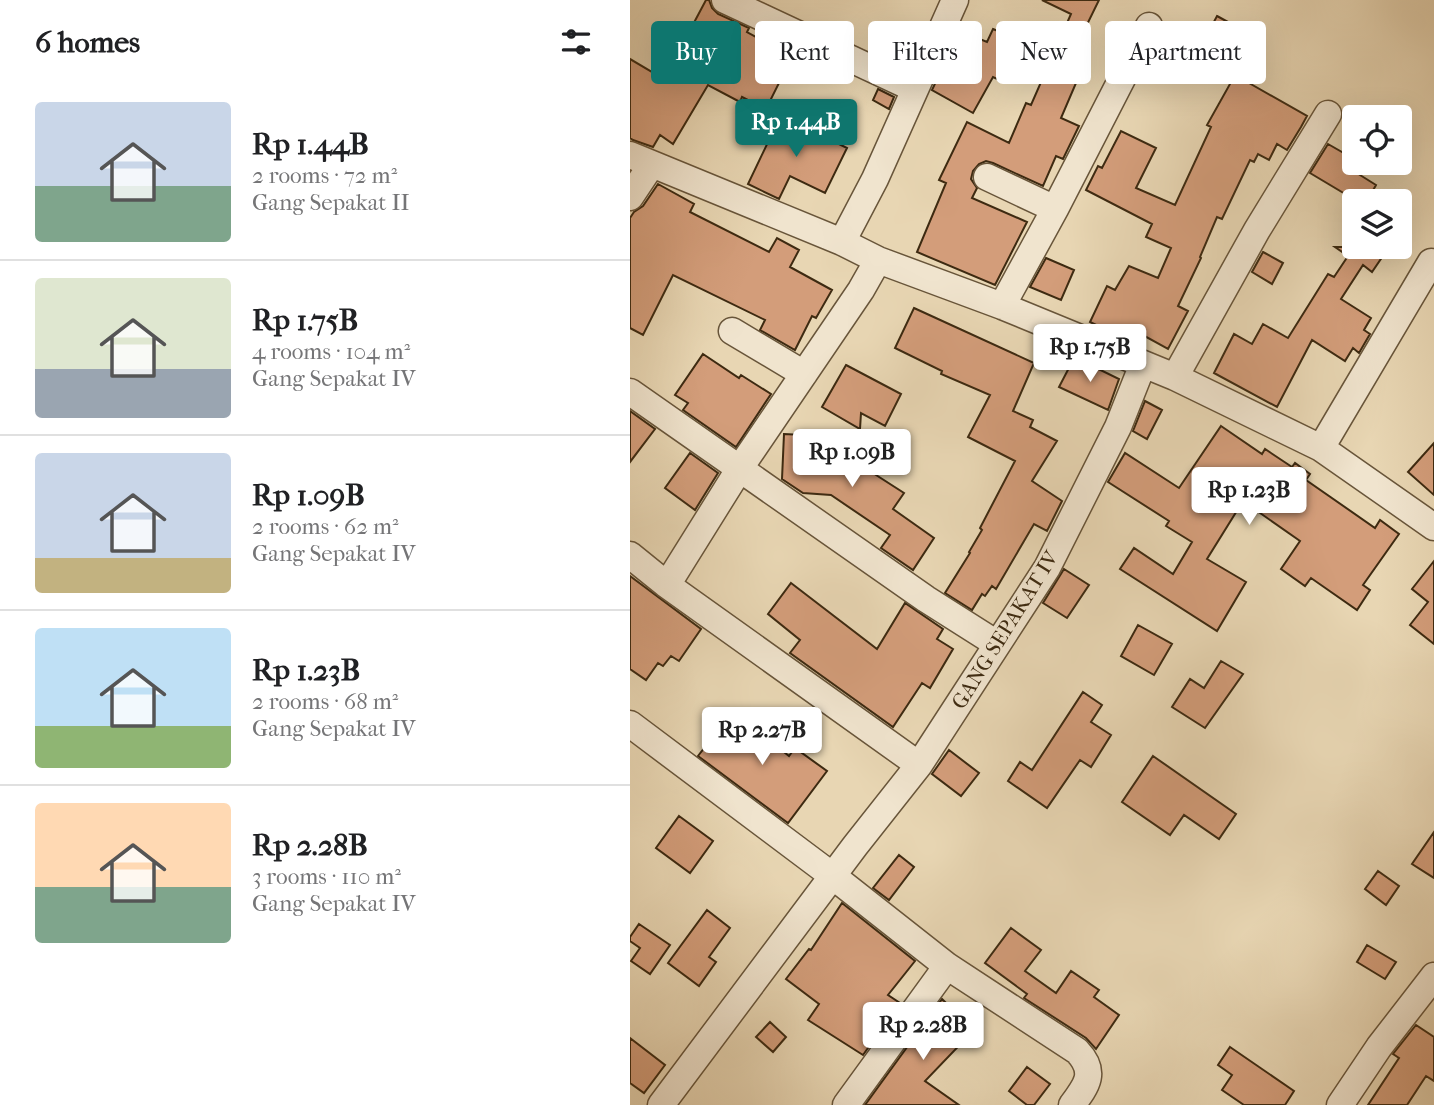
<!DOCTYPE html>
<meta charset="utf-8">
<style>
body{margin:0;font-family:"IM FELL French Canon",serif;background:#f6f6f6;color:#202124;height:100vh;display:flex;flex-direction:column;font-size:26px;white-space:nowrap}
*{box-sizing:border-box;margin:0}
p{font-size:23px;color:#757577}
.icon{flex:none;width:38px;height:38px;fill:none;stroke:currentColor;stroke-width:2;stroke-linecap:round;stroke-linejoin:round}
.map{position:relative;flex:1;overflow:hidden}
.details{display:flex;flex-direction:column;background:#fff;width:630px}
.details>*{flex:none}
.top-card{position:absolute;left:21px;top:21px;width:665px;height:63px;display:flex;gap:14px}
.buttons{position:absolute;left:712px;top:105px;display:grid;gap:14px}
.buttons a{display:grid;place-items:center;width:70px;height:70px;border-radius:7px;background:#fff;box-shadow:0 7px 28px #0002;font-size:35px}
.price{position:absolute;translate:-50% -60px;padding:0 16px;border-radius:7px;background:#fff;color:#222;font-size:23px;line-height:46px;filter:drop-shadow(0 2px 4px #0008)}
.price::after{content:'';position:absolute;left:50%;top:42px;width:21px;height:16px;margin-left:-10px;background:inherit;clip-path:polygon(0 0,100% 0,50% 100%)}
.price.current{background:#0f766e;color:#fff}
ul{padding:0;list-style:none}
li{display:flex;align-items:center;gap:21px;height:175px;padding:0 35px}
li+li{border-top:2px solid #e0e0e0}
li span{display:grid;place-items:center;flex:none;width:196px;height:140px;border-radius:7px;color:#555}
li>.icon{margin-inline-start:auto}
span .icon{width:84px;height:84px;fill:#fffc;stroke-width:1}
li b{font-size:30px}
h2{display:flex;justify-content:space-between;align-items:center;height:84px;padding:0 35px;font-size:30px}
.pill{padding:0 24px;border-radius:7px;background:#fff;box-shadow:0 7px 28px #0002;font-size:24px;line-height:63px}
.pill.current{background:#0f766e;color:#fff}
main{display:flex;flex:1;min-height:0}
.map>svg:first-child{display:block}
.building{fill:#d39d7a;stroke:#3d2a11;stroke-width:2}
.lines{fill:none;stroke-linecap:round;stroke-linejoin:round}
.minor-casing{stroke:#68553a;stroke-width:29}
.minor{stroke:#f0e4ce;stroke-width:26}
.labels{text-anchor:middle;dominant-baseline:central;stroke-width:5;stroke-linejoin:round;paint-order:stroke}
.street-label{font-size:21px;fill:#3d2a11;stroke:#f0e4ce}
</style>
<main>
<section class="details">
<h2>6 homes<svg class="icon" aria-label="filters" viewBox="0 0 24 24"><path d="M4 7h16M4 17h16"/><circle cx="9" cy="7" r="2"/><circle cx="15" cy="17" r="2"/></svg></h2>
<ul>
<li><span style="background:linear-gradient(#c9d6e8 60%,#7fa58c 0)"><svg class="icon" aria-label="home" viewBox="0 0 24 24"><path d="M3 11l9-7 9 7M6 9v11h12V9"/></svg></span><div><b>Rp 1.44B</b><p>2 rooms · 72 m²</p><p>Gang Sepakat II</p></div></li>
<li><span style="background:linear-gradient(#dfe7d0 65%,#9aa5b1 0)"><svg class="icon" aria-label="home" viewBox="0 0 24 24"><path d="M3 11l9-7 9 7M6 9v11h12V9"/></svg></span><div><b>Rp 1.75B</b><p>4 rooms · 104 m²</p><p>Gang Sepakat IV</p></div></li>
<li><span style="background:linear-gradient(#c9d6e8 75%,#c2b280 0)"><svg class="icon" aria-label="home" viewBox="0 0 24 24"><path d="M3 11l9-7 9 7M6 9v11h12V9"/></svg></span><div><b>Rp 1.09B</b><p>2 rooms · 62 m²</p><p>Gang Sepakat IV</p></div></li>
<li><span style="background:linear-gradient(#bfe0f5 70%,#8fb573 0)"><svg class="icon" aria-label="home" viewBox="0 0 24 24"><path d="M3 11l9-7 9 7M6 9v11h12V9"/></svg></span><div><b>Rp 1.23B</b><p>2 rooms · 68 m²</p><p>Gang Sepakat IV</p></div></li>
<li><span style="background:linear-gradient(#ffd9b3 60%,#7fa58c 0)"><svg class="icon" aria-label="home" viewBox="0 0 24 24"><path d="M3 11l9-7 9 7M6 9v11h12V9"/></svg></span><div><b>Rp 2.28B</b><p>3 rooms · 110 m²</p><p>Gang Sepakat IV</p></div></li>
</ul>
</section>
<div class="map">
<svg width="804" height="1105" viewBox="0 0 804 1105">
<rect width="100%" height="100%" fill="#e8d6b3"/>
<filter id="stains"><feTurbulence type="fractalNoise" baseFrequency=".00286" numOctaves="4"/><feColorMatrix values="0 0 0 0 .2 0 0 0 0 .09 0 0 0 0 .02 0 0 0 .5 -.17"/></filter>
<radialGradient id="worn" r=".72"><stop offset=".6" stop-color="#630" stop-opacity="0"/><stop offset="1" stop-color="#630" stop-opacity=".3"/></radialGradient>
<path class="building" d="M76,0H79L82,8L88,14L119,28L117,32L162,57L136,109L112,97L110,102L78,85L43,144L30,135L23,147L3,140L0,138V59L34,79Z
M412,0H469L445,49L458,55L431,118L449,126L433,159L426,156L413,186L363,163L356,161L349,164L343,171L341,179L347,188L342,198L397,222L365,285L287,252L316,183L309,180L337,122L379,143L396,103L401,105L441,14Z
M587,16L620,34L603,66L570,48Z
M363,29L385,38L367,79L363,77L343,113L302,90L316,60L326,66L340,35L357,42Z
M605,75L677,116L671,127L657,150L647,144L639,160L628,154L624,162L620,160L592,219L587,217L570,257L571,258L548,306L558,311L538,349L500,328L495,339L460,322L477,286L485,290L499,266L528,278L541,248L516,237L522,224L456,190L468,166L472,168L491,131L526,148L506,188L545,205L581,127L577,125Z
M248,89L264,97L259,109L243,100Z
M151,115L217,148L195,193L160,176L149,199L118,184Z
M698,144L724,159L726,163L722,170L746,185L737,201H727L680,173Z
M28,184L64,204L60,212L139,252L147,238L169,250L160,267L202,290L186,318L182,316L165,350L130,330L135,320L43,275L13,335L0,328V218L4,212L13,206Z
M705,247H759L742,272L733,265L711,299L741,318L734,330L740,334L729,353L723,348L715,361L682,340L647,407L584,373L604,334L622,344L633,324L658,338L698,274L704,277L718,256Z
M633,252L653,263L642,284L622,272Z
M416,258L444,270L431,300L400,287Z
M284,308L404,363L383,411L403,420L400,427L427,441L402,481L432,501L417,531L404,524L366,589L362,586L355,596L352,594L342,610L315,593L340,553L339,552L352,530L350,528L385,461L338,437L360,395L311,374L312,371L265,348Z
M73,354L109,378L111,375L141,394L106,447L53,410L58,403L45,395Z
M448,359L489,379L478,410L429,387L441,364L445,365Z
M216,365L271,394L255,426L231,413L230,429L192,407Z
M515,401L532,410L517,439L503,431Z
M0,411L25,429L0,462Z
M591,426L632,454L635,449L662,467L665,463L680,474L676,480L745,528L750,520L769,534L733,585L740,590L727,610L681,578L675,586L651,569L670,541L613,501L577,559L616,582L587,631L490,569L504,548L543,574L562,542L536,526L539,521L478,482L495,453L549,488Z
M154,434L230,438L229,464L274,493L263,509L304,538L283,570L251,548L260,535L201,495L173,493L152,479Z
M804,443V495L778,472Z
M60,453L88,473L65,510L35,488Z
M804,561V644L780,625L798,602L782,589Z
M434,569L459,585L437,618L413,603Z
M0,576L71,629L49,661L41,656L33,666L28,663L16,680L0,669Z
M161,583L247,649L275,603L313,629L307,639L323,649L300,688L292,683L263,727L160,653L170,640L138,614Z
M508,625L542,644L524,675L491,656Z
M591,661L613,674L575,728L542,707L560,679L574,688Z
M453,692L472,705L461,722L481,735L461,767L450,760L417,808L378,781L390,762L402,770Z
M103,711L159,756L165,748L197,771L158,823L68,756Z
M319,750L349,773L331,796L302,774Z
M523,756L606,814L589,839L554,815L540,835L492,802Z
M49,816L83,841L60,873L26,848Z
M804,832V878L782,864Z
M269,855L284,867L259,900L243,888Z
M748,871L769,886L756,905L735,889Z
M212,903L285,961L258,995L270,1003L233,1055L178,1020L189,1004L156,979L179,949L181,950Z
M77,910L100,928L79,957L86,962L69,986L38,963Z
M9,924L40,945L20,974L1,961L10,948L0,941V937Z
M381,928L411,950L395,971L426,993L441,971L469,990L464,997L489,1015L466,1049L456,1038L394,998L397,994L355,963Z
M737,945L766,962L755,979L727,962Z
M312,999L344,1030L295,1081L329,1105H235Z
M140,1022L156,1037L143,1052L126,1037Z
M786,1025L804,1037V1081L796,1076L777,1105H738L769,1058L763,1054Z
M0,1038L35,1065L14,1093L0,1083Z
M600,1047L664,1091L655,1105H614L592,1090L602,1075L588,1065Z
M397,1067L420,1084L404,1105H397L379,1091Z"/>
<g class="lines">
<defs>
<path id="minor" d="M95,0L285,89
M0,155L212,242L248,260L372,306L545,377L691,448L804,527
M357,177L425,209
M0,197L22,164
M212,242L245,179L325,0
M372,306L425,209L519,26
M102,331L174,374
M545,377L627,230L698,114
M0,392L296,599L367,644
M691,448L801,262
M0,555L37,585L289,765
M37,585L110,468L231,290L248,260
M0,724L204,877L317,966L447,1051C467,1072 457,1085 442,1105
M31,1105L225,846L289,765L417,568L488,427L513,364
M216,1105L317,966
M710,1105L749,1047L804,976"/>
</defs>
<use href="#minor" class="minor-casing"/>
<use href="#minor" class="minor"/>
</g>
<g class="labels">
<g class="street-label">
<text transform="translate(375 630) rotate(-58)">GANG SEPAKAT IV</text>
</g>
</g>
<rect width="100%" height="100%" filter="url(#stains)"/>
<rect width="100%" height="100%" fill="url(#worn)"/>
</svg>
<div class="buttons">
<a><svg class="icon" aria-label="locate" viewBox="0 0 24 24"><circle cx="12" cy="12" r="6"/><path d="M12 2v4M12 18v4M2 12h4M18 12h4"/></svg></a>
<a><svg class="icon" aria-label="layers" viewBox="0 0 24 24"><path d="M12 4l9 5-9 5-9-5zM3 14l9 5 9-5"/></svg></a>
</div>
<b class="price current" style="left:166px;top:159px">Rp 1.44B</b>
<b class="price" style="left:460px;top:384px">Rp 1.75B</b>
<b class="price" style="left:222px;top:489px">Rp 1.09B</b>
<b class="price" style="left:619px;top:527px">Rp 1.23B</b>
<b class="price" style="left:132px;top:767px">Rp 2.27B</b>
<b class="price" style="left:293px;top:1062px">Rp 2.28B</b>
<div class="top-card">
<a class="pill current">Buy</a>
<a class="pill">Rent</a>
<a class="pill">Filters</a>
<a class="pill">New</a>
<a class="pill">Apartment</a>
</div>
</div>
</main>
